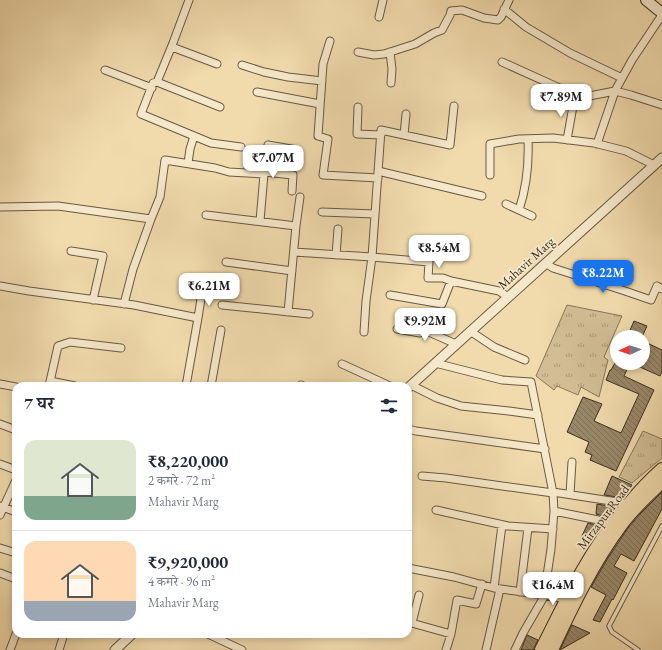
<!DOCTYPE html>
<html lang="hi">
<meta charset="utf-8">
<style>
body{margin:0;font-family:"EB Garamond","Noto Serif Devanagari",serif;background:#f2f2f3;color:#1f2937;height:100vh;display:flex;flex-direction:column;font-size:15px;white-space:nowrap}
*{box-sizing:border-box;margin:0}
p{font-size:13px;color:#747a83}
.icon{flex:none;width:22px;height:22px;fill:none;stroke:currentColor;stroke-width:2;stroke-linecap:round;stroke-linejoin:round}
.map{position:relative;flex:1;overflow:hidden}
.details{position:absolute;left:12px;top:382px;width:400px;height:256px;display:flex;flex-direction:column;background:#fff;border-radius:12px;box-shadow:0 2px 6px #0003}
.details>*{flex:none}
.needle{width:26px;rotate:266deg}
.fabs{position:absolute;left:610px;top:330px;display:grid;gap:8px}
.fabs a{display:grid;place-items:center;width:40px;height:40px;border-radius:50%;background:#fff;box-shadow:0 2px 6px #0003;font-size:20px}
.price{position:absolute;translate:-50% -34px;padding:0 9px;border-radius:8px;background:#fff;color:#222;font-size:13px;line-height:26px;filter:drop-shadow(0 1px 2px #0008)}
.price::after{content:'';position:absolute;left:50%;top:24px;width:12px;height:9px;margin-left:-6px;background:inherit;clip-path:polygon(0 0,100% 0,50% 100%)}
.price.current{background:#1a73e8;color:#fff}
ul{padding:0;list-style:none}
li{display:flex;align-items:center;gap:12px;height:100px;padding:0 12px}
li+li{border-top:1px solid #e0e1e3}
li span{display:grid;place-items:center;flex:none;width:112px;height:80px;border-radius:12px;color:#555}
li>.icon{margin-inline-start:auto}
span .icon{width:48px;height:48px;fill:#fffc;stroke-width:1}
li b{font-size:17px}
h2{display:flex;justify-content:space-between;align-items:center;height:48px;padding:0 12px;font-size:17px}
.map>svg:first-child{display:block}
.grass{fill:url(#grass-tufts);stroke:#86765a}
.building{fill:url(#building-back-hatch);stroke:#3a2e1f}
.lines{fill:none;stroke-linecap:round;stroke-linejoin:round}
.service-casing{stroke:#685942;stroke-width:5.5}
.minor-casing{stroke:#685942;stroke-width:9}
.tertiary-casing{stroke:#685942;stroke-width:11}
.secondary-casing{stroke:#3a2e1f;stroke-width:12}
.trunk-casing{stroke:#3a2e1f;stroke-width:14}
.service{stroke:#f6e8ca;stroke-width:3.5}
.minor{stroke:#f6e8ca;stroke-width:7}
.tertiary{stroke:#f6e8ca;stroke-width:9}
.secondary{stroke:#f6e8ca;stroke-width:10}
.trunk{stroke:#f1dbad;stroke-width:12}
.labels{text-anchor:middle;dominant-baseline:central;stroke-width:3.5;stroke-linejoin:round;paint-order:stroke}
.street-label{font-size:13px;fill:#3a2e1f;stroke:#f6e8ca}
</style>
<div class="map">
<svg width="662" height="650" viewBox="0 0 662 650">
<defs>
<pattern id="grass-tufts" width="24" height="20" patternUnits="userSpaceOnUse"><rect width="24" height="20" fill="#d2be95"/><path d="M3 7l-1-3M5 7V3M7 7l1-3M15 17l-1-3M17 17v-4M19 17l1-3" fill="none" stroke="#ab9b79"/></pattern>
<pattern id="building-back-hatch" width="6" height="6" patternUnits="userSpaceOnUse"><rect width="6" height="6" fill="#998869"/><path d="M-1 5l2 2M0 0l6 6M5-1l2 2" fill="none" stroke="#7e7056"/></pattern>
</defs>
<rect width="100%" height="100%" fill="#f1dbad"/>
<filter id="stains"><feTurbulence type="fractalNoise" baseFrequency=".005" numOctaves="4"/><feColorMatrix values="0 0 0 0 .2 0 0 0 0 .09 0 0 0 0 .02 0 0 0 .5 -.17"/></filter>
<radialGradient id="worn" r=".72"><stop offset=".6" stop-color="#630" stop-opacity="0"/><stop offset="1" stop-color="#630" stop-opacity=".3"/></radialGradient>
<path class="grass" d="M567,305L622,316L604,357L608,360L599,397L581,387L578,395L557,386L554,390L536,376Z
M643,431L662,439V458L632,483L619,477Z"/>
<path class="building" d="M634,321L647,326L642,337H627Z
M645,342L662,350V372L660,376L631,363H643V347Z
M615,363H630L624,376L654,390L616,471L590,460L592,455L585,452L589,442L567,432L583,397L602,404L594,421L621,433L639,394L606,380L610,370H611Z
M612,476L632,485L623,498L604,495Z
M662,492V509L634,561L621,554L614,566L627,573L613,600L612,599L600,622L593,620L606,595L591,587L608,558L628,528L641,513Z
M597,504L615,507L607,517L596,514Z
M588,523L602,526L591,542L581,538Z
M552,577L565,582L560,592L550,588Z
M572,625L590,633L560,650L566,637Z
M527,635L538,640L533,650H521Z"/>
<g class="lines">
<defs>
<path id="service" d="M638,650L612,632L609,626L662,526"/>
<path id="minor" d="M189,0L173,43L157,82L153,83L141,114L211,143L241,147
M504,9L526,27L570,53L622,78
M379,17L383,0
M330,41L323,64L318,136L328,139L323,175L378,178
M172,47L217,64
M358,52L374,55L384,54L415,44L434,33L442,30L450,15L451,11L462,10L484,18L498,20L501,17L509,0
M390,52L392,69L391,83
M502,62L575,95L567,140
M242,65L264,72L288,77L322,81
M105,70L152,88
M157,82L220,107
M257,92L320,104
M574,99L615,91L631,95L662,105
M358,107L357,134L381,135
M404,135L406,114
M597,144L615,91L632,60L662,15
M188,163L190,149L194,136
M378,171L482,196
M264,172L293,175L292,191
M490,175V144L519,139L553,138L594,143L626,151L654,165
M506,204L532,216
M0,207L58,206L151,219L133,269L124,304
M519,210C527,186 529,163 528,139
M322,212L375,214
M206,215L296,226L288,312
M151,219L160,197L165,160L215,168L229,172L264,174
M260,221L264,174L268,145L297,150
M296,226L300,197
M71,251L103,256L93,300
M294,252L372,257L429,262L428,278H443L451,281L499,291L508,297
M336,255L338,229
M226,262L292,271
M545,263L553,268L625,291L651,300L657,286L662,289
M0,286L29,291L134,305L198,318L186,386
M390,295L442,304L451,281
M222,305L309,314
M198,318L202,292
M397,329L420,333L422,329L456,344
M470,331L494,347L525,360
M364,332L366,301L372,257L381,130L450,145L454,106
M435,363L502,380L531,382L553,493L554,511L551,549L545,589V595L523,633L515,650
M342,364L390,386
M50,381L75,386
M0,384L16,387
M301,385L303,386
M411,385L437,398L461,406L509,411L538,415
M49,386L58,346L70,342L121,348
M211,386L221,330
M0,424L16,430
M408,429L416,431L545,449
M0,464L16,470
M422,476L446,478L502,486L553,493
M553,492L630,504
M570,494L572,462
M0,506L16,512
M436,510L508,526L553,529
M554,511L613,523
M0,515L16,480
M0,548L16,553
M408,568L454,577L494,588L545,595L566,599
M0,573L16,579
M494,588L502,525
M520,592L528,528
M408,622L451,634
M412,623L419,595
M208,634L242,650
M10,650L16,634
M59,650L64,634
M446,650L451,634L457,600L476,604L482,584
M486,650L500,589"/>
<path id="tertiary" d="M408,388L662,158
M115,650L132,634"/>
<path id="secondary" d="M646,0L662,13"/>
<path id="trunk" d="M541,650C567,597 593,544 632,500C641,489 651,479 662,469
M552,650C572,607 593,563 622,524C633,509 648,495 662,482"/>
</defs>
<use href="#service" class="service-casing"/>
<use href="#minor" class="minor-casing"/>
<use href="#tertiary" class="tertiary-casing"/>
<use href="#secondary" class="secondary-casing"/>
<use href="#trunk" class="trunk-casing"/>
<use href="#service" class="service"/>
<use href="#minor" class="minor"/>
<use href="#tertiary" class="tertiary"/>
<use href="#secondary" class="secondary"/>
<use href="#trunk" class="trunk"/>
</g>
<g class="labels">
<g class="street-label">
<text transform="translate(526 263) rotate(-42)">Mahavir Marg</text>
<text transform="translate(603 517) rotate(-53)">Mirzapur Road</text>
</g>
</g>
<rect width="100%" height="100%" filter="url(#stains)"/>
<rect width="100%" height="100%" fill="url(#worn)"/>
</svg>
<div class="fabs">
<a><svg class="needle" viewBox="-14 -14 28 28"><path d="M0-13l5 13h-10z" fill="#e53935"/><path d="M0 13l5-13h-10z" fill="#747a83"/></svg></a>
</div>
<b class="price" style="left:561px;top:118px">₹7.89M</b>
<b class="price" style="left:273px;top:179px">₹7.07M</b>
<b class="price" style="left:439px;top:269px">₹8.54M</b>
<b class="price current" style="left:603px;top:294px">₹8.22M</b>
<b class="price" style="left:209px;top:307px">₹6.21M</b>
<b class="price" style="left:425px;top:342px">₹9.92M</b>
<b class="price" style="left:553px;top:606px">₹16.4M</b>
<section class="details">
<h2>7 घर<svg class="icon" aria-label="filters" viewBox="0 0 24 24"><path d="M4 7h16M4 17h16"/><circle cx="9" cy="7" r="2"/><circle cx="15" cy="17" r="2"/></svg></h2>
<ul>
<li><span style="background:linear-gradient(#dfe7d0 70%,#7fa58c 0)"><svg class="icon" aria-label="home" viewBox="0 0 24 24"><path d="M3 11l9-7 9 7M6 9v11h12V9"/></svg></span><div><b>₹8,220,000</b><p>2 कमरे · 72 m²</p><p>Mahavir Marg</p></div></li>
<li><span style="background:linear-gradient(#ffd9b3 75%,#9aa5b1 0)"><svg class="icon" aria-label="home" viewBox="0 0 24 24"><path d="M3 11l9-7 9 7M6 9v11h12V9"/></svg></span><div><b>₹9,920,000</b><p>4 कमरे · 96 m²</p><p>Mahavir Marg</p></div></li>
</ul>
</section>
</div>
